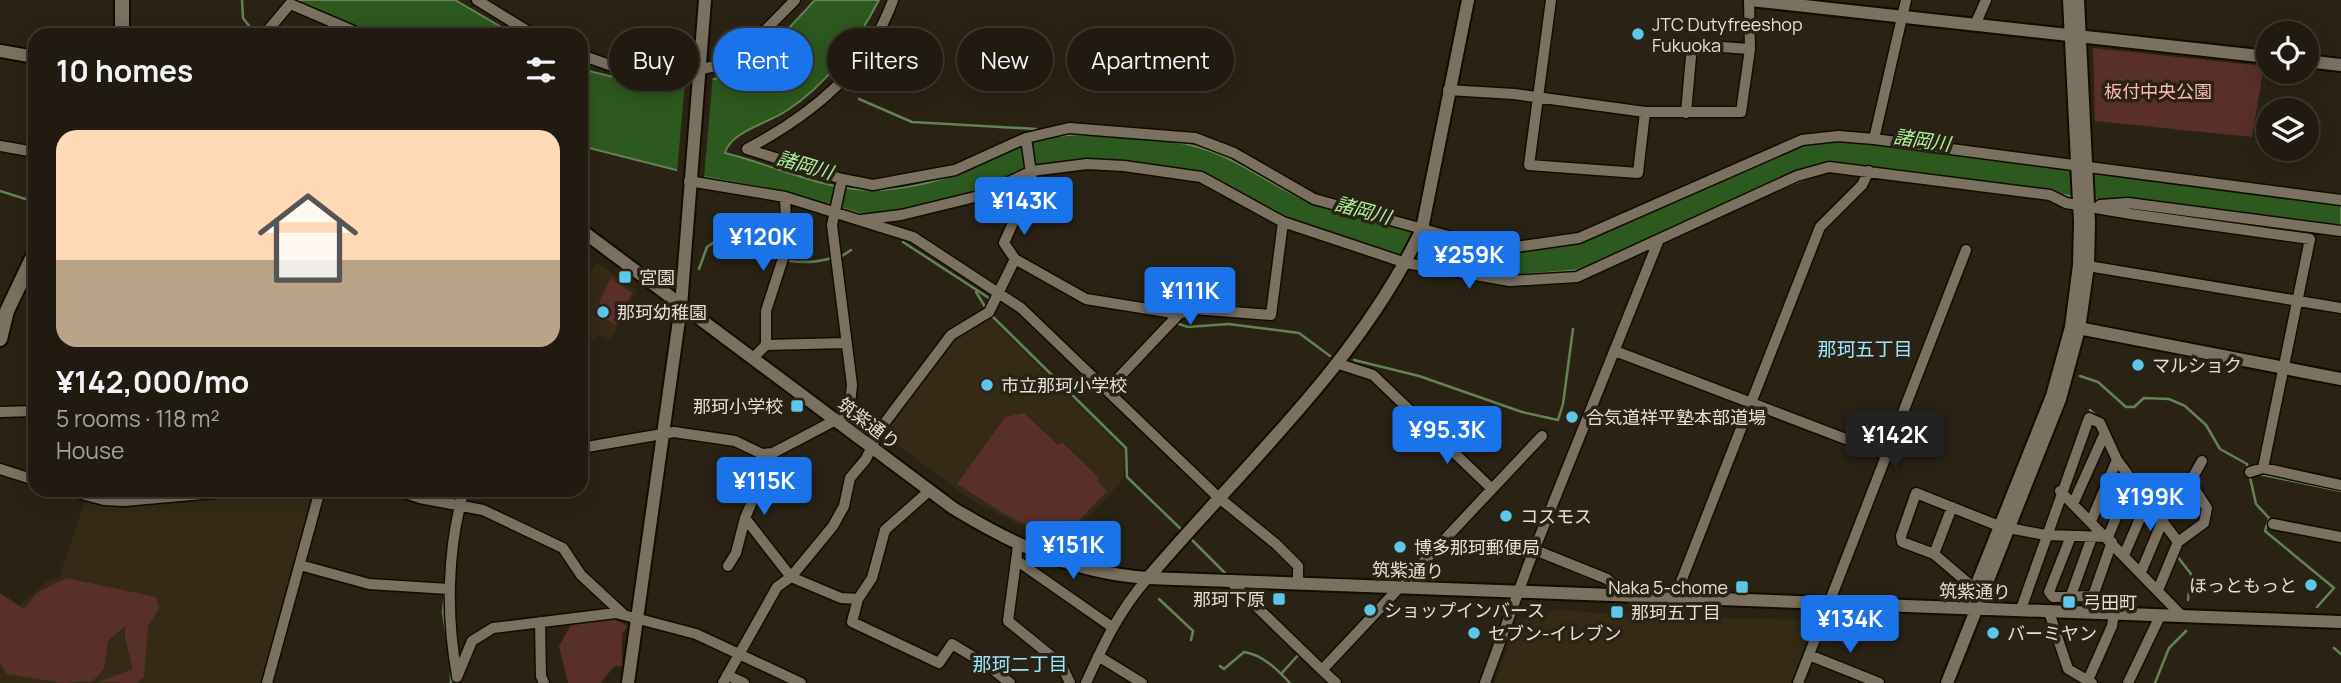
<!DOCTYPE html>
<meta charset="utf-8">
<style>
body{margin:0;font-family:Manrope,"Noto Sans JP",sans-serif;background:#282319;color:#f1f3f6;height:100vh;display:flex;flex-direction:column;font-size:26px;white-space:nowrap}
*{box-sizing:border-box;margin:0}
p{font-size:23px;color:#a2a19f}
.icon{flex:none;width:38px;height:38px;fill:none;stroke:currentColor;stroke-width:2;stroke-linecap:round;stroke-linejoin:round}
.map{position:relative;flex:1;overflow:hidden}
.details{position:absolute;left:28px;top:28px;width:560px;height:469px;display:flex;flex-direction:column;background:#201a10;border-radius:21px;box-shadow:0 4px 18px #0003,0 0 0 2px #3d3830}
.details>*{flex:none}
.top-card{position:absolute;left:609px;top:28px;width:665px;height:63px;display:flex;gap:14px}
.tools{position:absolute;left:2256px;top:21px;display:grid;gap:14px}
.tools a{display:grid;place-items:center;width:63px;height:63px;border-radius:50%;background:#201a10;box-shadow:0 4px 18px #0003,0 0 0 2px #3d3830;font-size:35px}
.price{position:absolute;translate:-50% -60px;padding:0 16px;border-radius:7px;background:#1a73e8;color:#fff;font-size:23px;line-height:46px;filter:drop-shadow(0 2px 4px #0008)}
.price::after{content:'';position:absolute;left:50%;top:42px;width:21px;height:16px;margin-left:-10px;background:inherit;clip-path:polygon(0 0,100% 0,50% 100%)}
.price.current{background:#222;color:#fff}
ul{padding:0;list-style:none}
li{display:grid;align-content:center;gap:14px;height:371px;padding:0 28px}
li span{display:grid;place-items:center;height:217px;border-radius:21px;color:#555}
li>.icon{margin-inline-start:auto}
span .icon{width:126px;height:126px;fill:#fffc;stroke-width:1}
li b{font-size:30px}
h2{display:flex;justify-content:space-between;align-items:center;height:84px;padding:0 28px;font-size:30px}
.pill{padding:0 24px;border-radius:32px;background:#201a10;box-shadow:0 4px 18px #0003,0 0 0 2px #3d3830;font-size:24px;line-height:63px}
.pill.current{background:#1a73e8;color:#fff}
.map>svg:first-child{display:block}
.built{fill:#342a16}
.green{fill:#582f29}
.water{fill:#2c591d;stroke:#638255;stroke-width:2}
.pier{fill:#2a2315}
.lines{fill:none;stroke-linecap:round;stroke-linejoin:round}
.stream{stroke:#638255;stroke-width:2.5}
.minor-casing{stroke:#120c02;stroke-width:13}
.tertiary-casing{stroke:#120c02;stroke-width:16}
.secondary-casing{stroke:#120c02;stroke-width:18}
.minor{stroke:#7a7161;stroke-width:10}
.tertiary{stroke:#7a7161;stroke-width:12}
.secondary{stroke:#7a7161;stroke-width:14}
.poi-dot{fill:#5cc7e8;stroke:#2a2315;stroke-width:2.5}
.labels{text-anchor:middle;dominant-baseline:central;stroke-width:7;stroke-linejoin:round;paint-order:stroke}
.poi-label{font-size:18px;fill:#e4e0d7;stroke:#2a2315;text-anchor:start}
.park-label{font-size:18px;fill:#fdbaaf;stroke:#2a2315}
.street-label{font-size:18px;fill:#e4e0d7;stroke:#2a2315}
.water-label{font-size:19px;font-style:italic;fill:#aef19b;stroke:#2a2315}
.neighbourhood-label{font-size:19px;fill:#9ae4fc;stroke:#2a2315}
</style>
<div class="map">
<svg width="2341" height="683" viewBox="0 0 2341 683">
<rect width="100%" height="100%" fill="#2a2315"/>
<path class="built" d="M597,262L637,291L611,339L598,335L594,340L581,334V289Z
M988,316L1124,450L1123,480L1061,546L973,501L881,433L953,336Z
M318,490L263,683H0V614L16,608L46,582L59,577L85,500L125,505Z
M1558,609L1607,614L1668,613L1693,617L1811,620L1814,623L1791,683H1494L1518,621Z"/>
<path class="green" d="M2093,48L2264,66L2252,137L2095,121Z
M611,278L632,293L616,325L597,315L601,306L599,302Z
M1024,413L1058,445L1062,442L1099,478L1097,481L1107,491L1074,526L1068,520L1052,536L1011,518L957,484L1005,417Z
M66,578L156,597L159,609L148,626L144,677L136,683L98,682L133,669L125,639V626L108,641L104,669L93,681L63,683L7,674L0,663V593L24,609L37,593Z
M609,617L628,626L622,634V666H615L600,683H568L559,646L572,623Z"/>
<path class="water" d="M290,0H455L515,35H371Z
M815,0H879C856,44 828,84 786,111C769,123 731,131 725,153C771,164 820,189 868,190C896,191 936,183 962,171C981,163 999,150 1019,144C1068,128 1126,134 1176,142C1230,151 1254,176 1301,198C1332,212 1363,219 1396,227C1453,241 1488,251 1547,247L1808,141L1848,139L2341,203V229L2099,200L1843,164L1579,270L1499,277L1416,262L1285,220L1202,174L1129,162L1022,171L962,197L910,211L864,215L828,204L824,207L775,190L704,177L581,146V69L646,85L675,87L733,75L751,66L748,61L750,59L755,63L763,56Z"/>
<path class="pier" d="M713,75L704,178L677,172L685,83Z"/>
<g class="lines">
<path class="stream" d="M242,0L243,18L256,35
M859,99L912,122L1036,129
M0,191L35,202
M2178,216L2293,229
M2306,231L2341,236
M903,242L992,300
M839,258L851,250
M699,269L707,247L716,241C758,250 788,271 832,258
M976,292L987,310
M991,315L1126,448L1127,477L1184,532
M1179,324L1188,327L1228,324L1299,333L1330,356
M1354,360L1419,376L1522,412L1558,420L1563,404L1573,329
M2080,376L2098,382L2126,407H2134L2144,398L2169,399L2185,406L2206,425L2220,449L2247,464L2256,504L2269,518L2265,531L2334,588L2317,607
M2090,410L2098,418
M2259,474L2341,491
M1188,536L1228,576
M2177,556L2191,574L2188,600
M445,593L443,612L449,652
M1159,599L1193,631L1191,640
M2334,648L2341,654
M451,665V683
M1220,666L1224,669L1244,652C1263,655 1277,669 1290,683
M1281,674L1300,653
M2155,683L2169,648L2186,631"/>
<defs>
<path id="minor" d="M477,0L534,35
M1551,0L1529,165L1638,173L1645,112
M1975,25L1986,0
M264,35L290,4L363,35
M581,55L618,68L665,77L720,65L738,58L795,0
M1448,90L1514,94L1645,112H1741L1750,49L1749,0
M1686,113L1692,45L1750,49
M1874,139L2341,200
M0,146L35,152
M842,179L873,185L955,170L1026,138L1069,128L1195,138L1234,153L1314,199L1459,239L1516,247L1579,238L1802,140L1838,136L1874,139L1906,0
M689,181L785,197L913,237L1021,308L1218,497L1276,544L1298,566V584
M2100,205L2128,203L2341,231
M861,220L901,215L979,196L1032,171L1087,164L1124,166L1201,177L1283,222L1406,263L1510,281L1577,277L1797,176L1829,167L2050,195L2066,203L2131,214L2310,239L2263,468L2250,472
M1015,259L1086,299L1179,314L1193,309L1271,315L1283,222
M2088,266L2341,308
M766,345V311L787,246L785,197
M1615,351L1885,454
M753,358L766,345L845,343
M1339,364L1373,375L1492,489L1542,436
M1107,390L1179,314
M0,412L35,411
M581,448L674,432L735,441L762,454L773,453L849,413L852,385L832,225L842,179L747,149C811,115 868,70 893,0
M773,453L745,518L791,577L841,598L858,599
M2263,468L2341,485
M0,469L35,480
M2190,482L2202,461
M67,490L104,500L124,501L247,490
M397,490L420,498L483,510L563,548L581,575L623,614
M929,491L885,530L872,578L858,599L852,622L939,663L952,644L987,665L1010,683
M2060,491L2182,616
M2073,504L2104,435
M2157,511L2190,482L2207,508L2204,523L2178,542
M2091,521L2117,460
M2273,524L2341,537
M2071,536L2049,592L2053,597L2093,596L2112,542
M1018,546L1008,621L1061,664L1070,683
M1535,550L1607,579L1624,595
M1934,554L1952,507
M2124,555L2148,500
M1016,560L1112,627
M300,565L369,584L449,589
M728,566L736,553L745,518
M2141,572L2163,520
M1230,581L1322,670
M1975,589L1934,554L1902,542L1901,536L1916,493L1999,526L2045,535L2108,537L2132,479
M1675,597L1820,227L1862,185L1869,171
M2070,598L2092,537
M2021,609L2089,418L2100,423L2117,460L2178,542L2158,590
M2049,612L2068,669L2092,683
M540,622L541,676L544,683
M1809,655L1879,683
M1098,656L1142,683
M457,675C446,615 447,550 464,490
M727,675L744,683
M457,677L472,641L493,628L616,613L696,634L801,683
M2088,680L2112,626L2114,614
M267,683L320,490
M723,683L777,587L791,577L833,526L844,506L850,478L866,459L880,429L951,335L989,312L1015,259L1004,243L1032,180L1026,138
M1086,683C1103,645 1120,609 1148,578
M1336,683L1322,670L1492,489
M1485,683L1529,563L1658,242
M1798,683L1966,250
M2128,683L2160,616"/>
<path id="tertiary" d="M1750,0L2268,57
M0,51L35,57
M2306,61L2341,65
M581,230L953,508C1015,546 1075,573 1148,578L2341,622
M2073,327L2341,379
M1148,578C1244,465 1357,365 1422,229L1468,0
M1975,608V589L2052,396L2071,327L2079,265L2080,222L2069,0
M628,683L681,306L705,0
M1947,683L2060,399L2079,329L2088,266L2089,223L2078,0"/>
<path id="secondary" d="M122,0V35
M0,339L7,311L35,252"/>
</defs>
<use href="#minor" class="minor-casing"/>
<use href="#tertiary" class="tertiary-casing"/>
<use href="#secondary" class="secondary-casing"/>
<use href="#minor" class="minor"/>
<use href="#tertiary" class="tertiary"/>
<use href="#secondary" class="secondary"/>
</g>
<g class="poi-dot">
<circle cx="1638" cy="34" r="7"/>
<rect x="618" y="270" width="14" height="14" rx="3.5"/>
<circle cx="603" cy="312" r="7"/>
<circle cx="2138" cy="365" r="7"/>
<circle cx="987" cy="385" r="7"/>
<rect x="790" y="399" width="14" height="14" rx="3.5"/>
<circle cx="1572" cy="417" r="7"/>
<circle cx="1506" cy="516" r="7"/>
<circle cx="1400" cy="547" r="7"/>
<circle cx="2311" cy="585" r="7"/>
<rect x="1735" y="580" width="14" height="14" rx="3.5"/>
<rect x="1272" y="592" width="14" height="14" rx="3.5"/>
<rect x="2062" y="595" width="14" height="14" rx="3.5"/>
<circle cx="1370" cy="610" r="7"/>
<rect x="1610" y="605" width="14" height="14" rx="3.5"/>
<circle cx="1474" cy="633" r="7"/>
<circle cx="1993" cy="633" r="7"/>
</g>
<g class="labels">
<g class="poi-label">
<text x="1652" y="24">JTC Dutyfreeshop<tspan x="1652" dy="21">Fukuoka</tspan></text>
<text x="639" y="277">宮園</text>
<text x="617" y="312">那珂幼稚園</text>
<text x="2152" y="365">マルショク</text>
<text x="1001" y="385">市立那珂小学校</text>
<text x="783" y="406" text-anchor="end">那珂小学校</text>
<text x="1586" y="417">合気道祥平塾本部道場</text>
<text x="1520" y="516">コスモス</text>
<text x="1414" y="547">博多那珂郵便局</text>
<text x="2297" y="585" text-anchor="end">ほっともっと</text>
<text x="1728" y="587" text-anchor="end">Naka 5-chome</text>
<text x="1265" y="599" text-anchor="end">那珂下原</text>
<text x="2083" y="602">弓田町</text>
<text x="1384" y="610">ショップインバース</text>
<text x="1631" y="612">那珂五丁目</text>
<text x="1488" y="633">セブン-イレブン</text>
<text x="2007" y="633">バーミヤン</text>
</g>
<g class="park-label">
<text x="2158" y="91">板付中央公園</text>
</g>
<g class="street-label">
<text transform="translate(869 423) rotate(37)">筑紫通り</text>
<text transform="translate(1408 570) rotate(2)">筑紫通り</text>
<text transform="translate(1975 591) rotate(1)">筑紫通り</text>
</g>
<g class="water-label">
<text transform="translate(1922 140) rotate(8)">諸岡川</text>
<text transform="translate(805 165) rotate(16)">諸岡川</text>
<text transform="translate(1363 210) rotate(15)">諸岡川</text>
</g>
<g class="neighbourhood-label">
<text x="1865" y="349">那珂五丁目</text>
<text x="1020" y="664">那珂二丁目</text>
</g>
</g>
</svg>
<div class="tools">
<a><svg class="icon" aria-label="locate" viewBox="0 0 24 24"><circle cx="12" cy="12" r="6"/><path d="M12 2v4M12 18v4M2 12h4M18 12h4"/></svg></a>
<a><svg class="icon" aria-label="layers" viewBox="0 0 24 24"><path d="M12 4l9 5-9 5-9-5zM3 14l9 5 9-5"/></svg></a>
</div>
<b class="price" style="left:1024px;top:237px">¥143K</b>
<b class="price" style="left:763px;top:273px">¥120K</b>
<b class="price" style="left:1469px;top:291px">¥259K</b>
<b class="price" style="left:1190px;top:327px">¥111K</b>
<b class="price" style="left:1447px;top:466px">¥95.3K</b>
<b class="price current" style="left:1895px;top:471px">¥142K</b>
<b class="price" style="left:764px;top:517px">¥115K</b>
<b class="price" style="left:2150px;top:533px">¥199K</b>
<b class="price" style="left:1073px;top:581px">¥151K</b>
<b class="price" style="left:1850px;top:655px">¥134K</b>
<div class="top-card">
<a class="pill">Buy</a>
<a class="pill current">Rent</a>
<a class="pill">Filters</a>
<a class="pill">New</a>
<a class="pill">Apartment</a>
</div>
<section class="details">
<h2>10 homes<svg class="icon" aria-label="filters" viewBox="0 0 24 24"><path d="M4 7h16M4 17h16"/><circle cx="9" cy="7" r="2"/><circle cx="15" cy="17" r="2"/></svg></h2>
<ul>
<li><span style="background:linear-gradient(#ffd9b3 60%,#b9a48a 0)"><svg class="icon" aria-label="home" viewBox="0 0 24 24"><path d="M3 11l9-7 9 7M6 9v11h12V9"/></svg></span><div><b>¥142,000/mo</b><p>5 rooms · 118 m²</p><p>House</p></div></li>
</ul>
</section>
</div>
